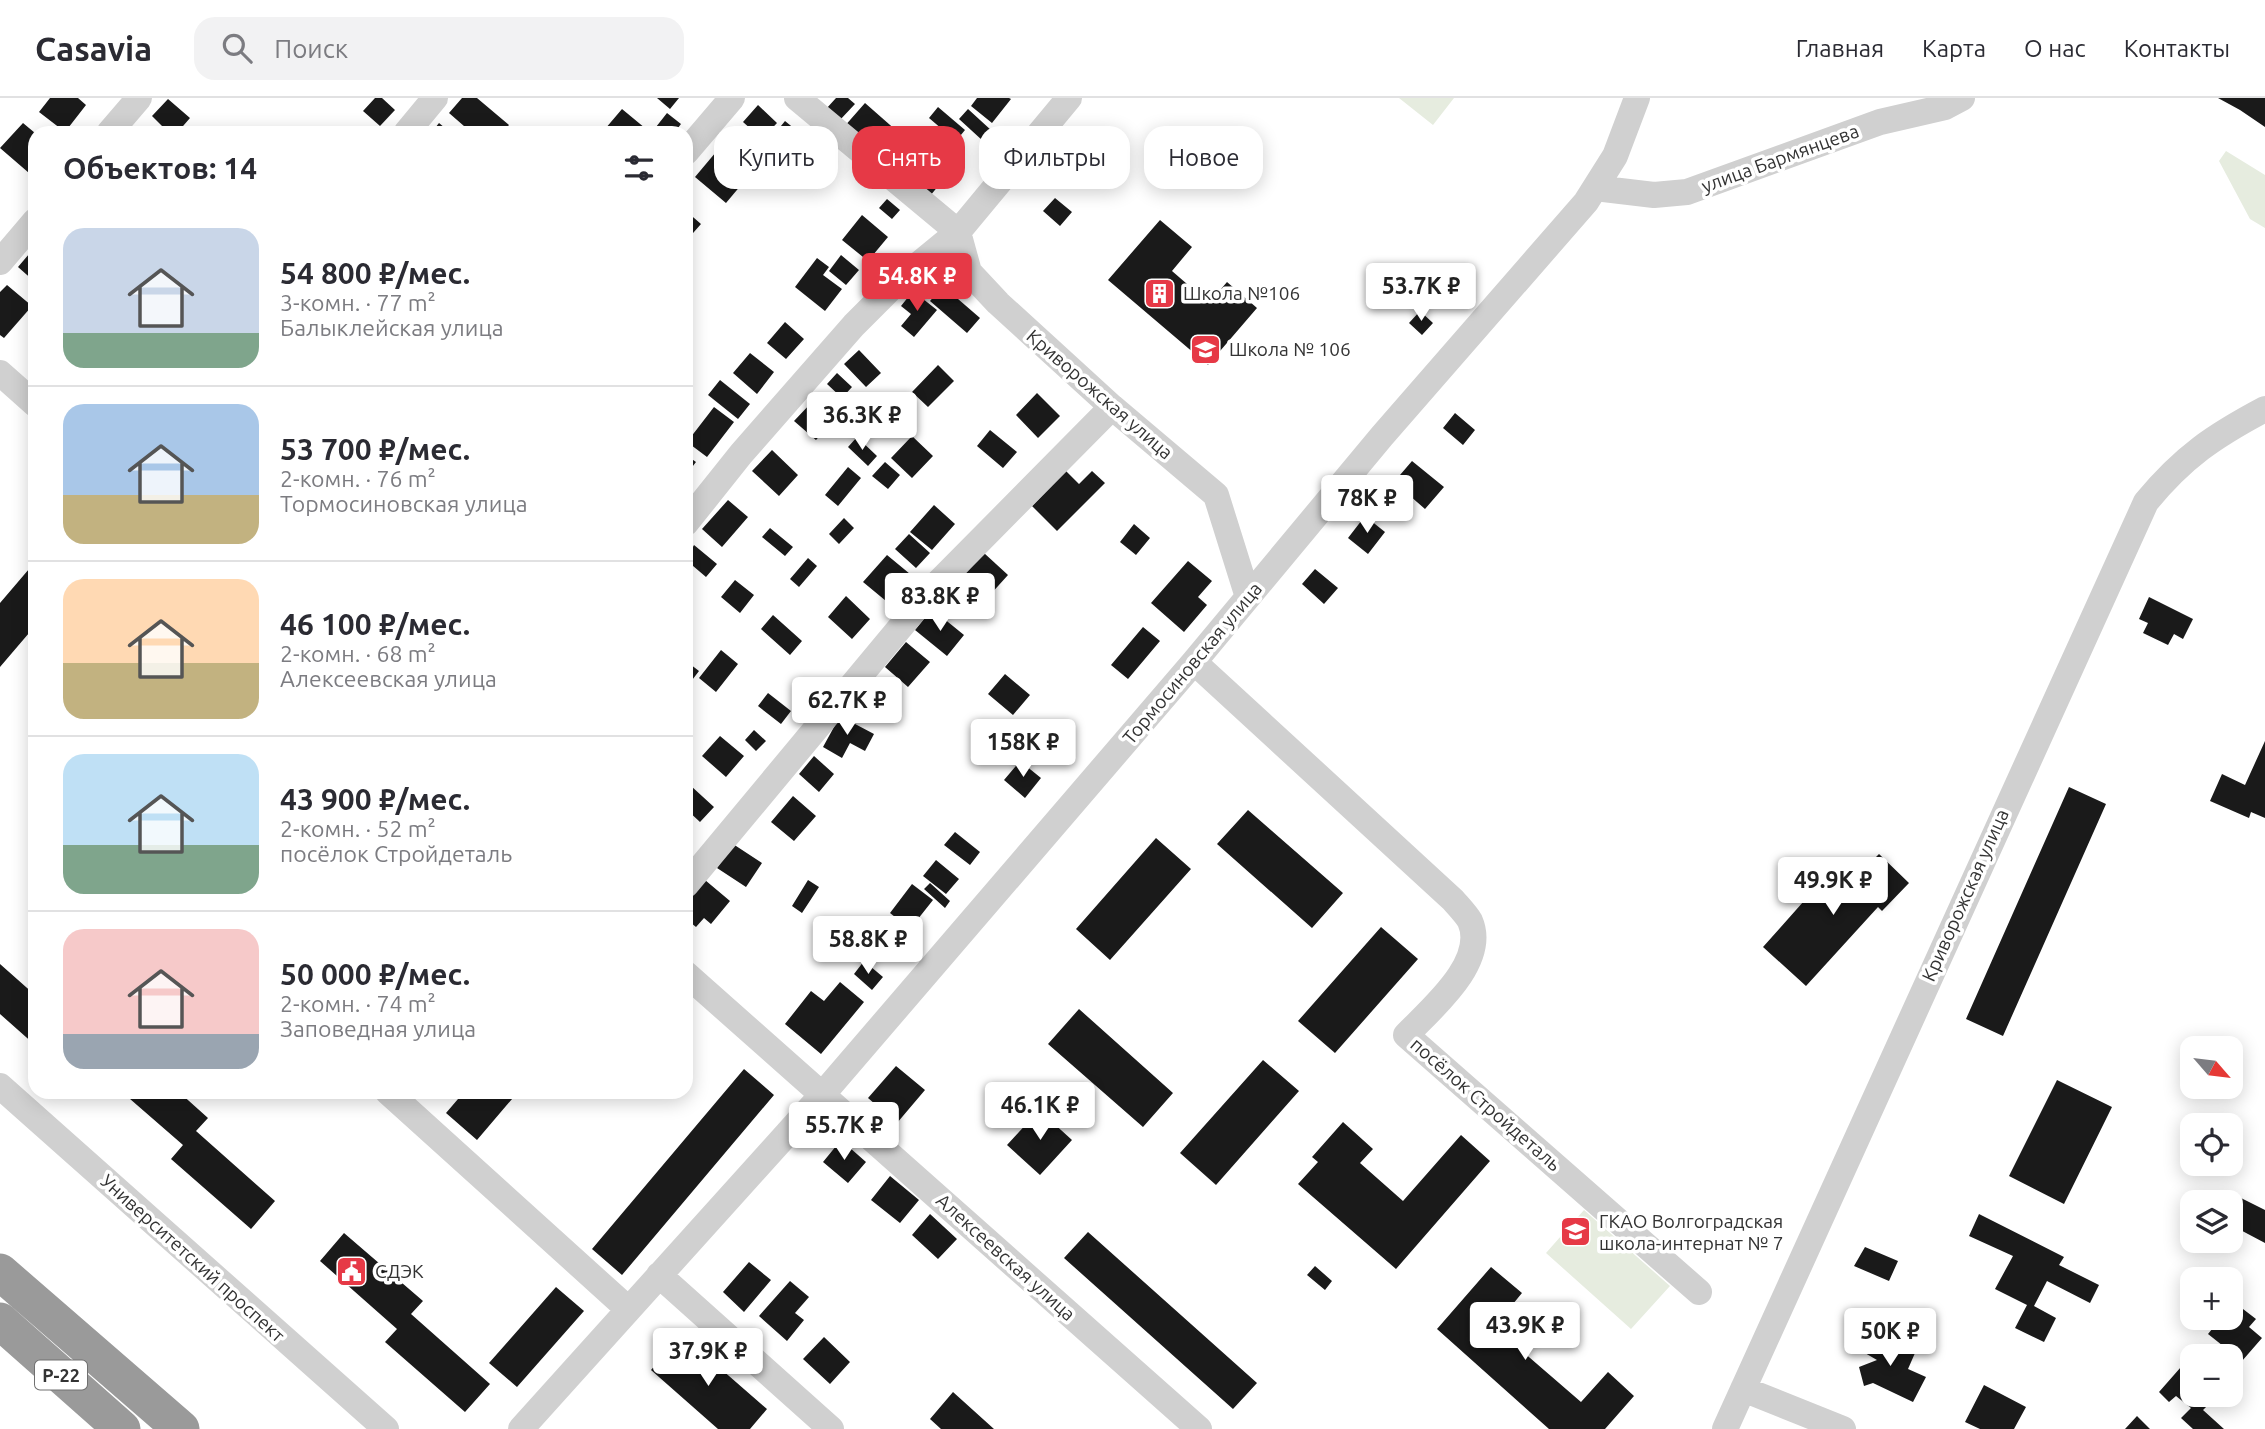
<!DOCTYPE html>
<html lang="ru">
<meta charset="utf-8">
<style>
body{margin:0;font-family:Ubuntu,sans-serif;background:#f2f2f3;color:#2b2b33;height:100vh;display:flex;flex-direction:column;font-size:26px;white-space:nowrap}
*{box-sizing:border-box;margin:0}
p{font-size:23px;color:#7c7c81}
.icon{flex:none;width:38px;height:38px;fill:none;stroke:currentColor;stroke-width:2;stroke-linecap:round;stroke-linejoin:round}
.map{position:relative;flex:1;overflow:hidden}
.drawer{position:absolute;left:28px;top:28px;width:665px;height:973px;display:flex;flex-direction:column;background:#fff;border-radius:21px;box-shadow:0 4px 18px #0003}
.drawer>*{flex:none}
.guide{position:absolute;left:714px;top:28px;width:665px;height:63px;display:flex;gap:14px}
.needle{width:46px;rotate:118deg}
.tools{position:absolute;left:2180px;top:938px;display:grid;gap:14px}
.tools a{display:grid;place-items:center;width:63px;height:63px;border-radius:14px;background:#fff;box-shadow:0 4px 18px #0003;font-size:35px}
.price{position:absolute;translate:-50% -60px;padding:0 16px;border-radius:7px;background:#fff;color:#222;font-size:23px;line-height:46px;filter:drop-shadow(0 2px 4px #0008)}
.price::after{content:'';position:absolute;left:50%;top:42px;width:21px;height:16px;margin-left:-10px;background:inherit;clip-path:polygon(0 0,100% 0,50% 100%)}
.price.selected{background:#e63946;color:#fff}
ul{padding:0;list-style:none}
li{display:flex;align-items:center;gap:21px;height:175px;padding:0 35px}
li+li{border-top:2px solid #e1e1e2}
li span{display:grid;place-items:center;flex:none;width:196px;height:140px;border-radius:21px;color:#555}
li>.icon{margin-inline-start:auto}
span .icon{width:84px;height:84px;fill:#fffc;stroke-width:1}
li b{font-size:30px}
h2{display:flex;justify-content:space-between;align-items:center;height:84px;padding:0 35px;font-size:30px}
.chip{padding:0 24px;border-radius:21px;background:#fff;box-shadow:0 4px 18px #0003;font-size:24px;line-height:63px}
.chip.selected{background:#e63946;color:#fff}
header{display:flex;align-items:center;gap:42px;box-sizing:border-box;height:98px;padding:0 35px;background:#fff;border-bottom:2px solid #e1e1e2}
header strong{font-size:33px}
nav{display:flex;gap:38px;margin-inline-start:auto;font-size:24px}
.search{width:490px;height:63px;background:#f2f2f3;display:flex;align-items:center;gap:18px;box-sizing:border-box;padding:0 24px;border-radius:21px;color:#7c7c81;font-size:26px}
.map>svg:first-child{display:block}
.green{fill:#e6ecdf}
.building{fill:#1a1a1a}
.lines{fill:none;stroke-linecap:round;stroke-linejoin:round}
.minor{stroke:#d0d0d0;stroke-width:26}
.highway{stroke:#9a9a9a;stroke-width:37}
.labels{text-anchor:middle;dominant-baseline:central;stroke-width:7;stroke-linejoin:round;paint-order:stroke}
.shield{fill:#fff;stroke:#707070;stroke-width:2}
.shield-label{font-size:18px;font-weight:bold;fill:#333}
.street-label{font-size:19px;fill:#333;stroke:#fff}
.poi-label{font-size:19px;fill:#333;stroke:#fff;text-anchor:start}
</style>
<header>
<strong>Casavia</strong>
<div class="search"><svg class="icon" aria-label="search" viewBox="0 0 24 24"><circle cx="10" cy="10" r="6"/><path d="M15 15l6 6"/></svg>Поиск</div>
<nav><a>Главная</a><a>Карта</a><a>О нас</a><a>Контакты</a></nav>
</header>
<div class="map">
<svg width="2265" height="1331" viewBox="0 0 2265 1331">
<rect width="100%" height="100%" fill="#fff"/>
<path class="green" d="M1399,0H1454L1433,27Z
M2226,53L2265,77V130L2250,121L2219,63Z
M1584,1112L1670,1188L1631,1231L1546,1155Z"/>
<path class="building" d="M50,0H78L86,7L65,34L39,14Z
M375,0H382L395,12L380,28L363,13Z
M462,0H477L509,27L502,35H472L449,15Z
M657,0H679L670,11Z
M836,0H848L855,6L839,23L826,11Z
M977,0H1009L1011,1L992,25L971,8Z
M2218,0H2265V29L2240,12Z
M168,1L190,20L177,35H169L152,18Z
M865,5L898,34L875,59L843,30Z
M758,7L777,25L762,41L743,24Z
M938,9L965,32L956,43L929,20Z
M622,11L651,35H610L605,31Z
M968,11L992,33L983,43L959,21Z
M667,15L681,26L674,35H663L656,29Z
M785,23L812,45L792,71L764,49Z
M23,25L35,35V68L29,75L0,50Z
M439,25L451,35H431Z
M917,49L948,76L930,98L898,72Z
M716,54L747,80L726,105L695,79Z
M821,54L833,64L817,85L805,75Z
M1055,100L1072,114L1060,128L1043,113Z
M887,101L900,112L892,121L879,110Z
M686,113L701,126L686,143Z
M862,117L888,139L868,163L842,142Z
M1160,122L1192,149L1172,173L1209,205L1227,184L1257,210L1208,267L1108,182Z
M35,149V184L18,169Z
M841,157L859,172L846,187L829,173Z
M817,160L829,169L823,177L842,191L825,213L795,189Z
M7,187L32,208L4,240L0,237V194Z
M943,188L980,220L967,235L930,203Z
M913,193L937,212L914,239L901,228L911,216L901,208Z
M1420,213L1433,225L1422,237L1409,225Z
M785,224L804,241L786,261L767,245Z
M859,252L881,275L866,289L844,266Z
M750,255L774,274L757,296L733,275Z
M938,267L954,283L928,309L912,294Z
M837,275L852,289L842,300L827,286Z
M720,282L750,306L738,321L708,297Z
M1037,295L1060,318L1038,340L1016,317Z
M812,304L833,323L816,342L794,323Z
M714,309L734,324L707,359L687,344Z
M1455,315L1475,332L1463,347L1443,330Z
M990,332L1017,354L1003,370L977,348Z
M912,338L933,358L912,380L891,360Z
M857,339L877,358L868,368L848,349Z
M772,352L798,377L779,398L752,373Z
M686,357L696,364L686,377Z
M1412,363L1444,389L1425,411L1394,384Z
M885,364L900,377L888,391L872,378Z
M848,369L861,380L838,408L825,397Z
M1066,373L1079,386L1092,373L1105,385L1057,433L1032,408Z
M728,402L748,419L722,449L702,431Z
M934,407L955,426L932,452L910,434Z
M1365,418L1385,434L1368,456L1348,440Z
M844,420L854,430L839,446L829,436Z
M1134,426L1150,440L1136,457L1120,444Z
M770,430L793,449L785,458L762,439Z
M909,436L930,455L916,470L895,451Z
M694,447L717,466L706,479L686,462Z
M984,455L1008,477L989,498L965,476Z
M887,457L910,476L886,503L863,484Z
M808,460L817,468L799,489L790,481Z
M1188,463L1212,483L1198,499L1207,507L1184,534L1151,505Z
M35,464V528L0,569V505Z
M1315,471L1338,490L1324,506L1302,486Z
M735,482L754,497L740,515L721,499Z
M946,495L958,505L950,515L937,504Z
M846,498L870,521L852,541L828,519Z
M2149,499L2193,521L2183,541L2174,536L2168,547L2143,535L2148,525L2139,521Z
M932,511L964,537L947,558L915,532Z
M773,517L802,543L790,557L761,531Z
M1143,529L1160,543L1128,581L1111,567Z
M906,544L930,564L908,589L885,569Z
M721,552L738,566L716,594L699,580Z
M686,563L699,573L686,590Z
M1005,576L1030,597L1013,617L988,596Z
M867,588L889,607L881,617L859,598Z
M768,595L791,613L781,626L758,608Z
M840,618L874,636L865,653L850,645L842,660L823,649Z
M754,632L766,643L756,653L745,642Z
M720,638L744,658L726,679L702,658Z
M2265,643V720L2251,714L2249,720L2210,703L2222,676L2245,687Z
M814,658L834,676L819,694L799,676Z
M1020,663L1041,680L1025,700L1004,682Z
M691,688L714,709L700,724L686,711V694Z
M2069,689L2106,706L2003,938L1966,921Z
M793,698L816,718L794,743L771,724Z
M1248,712L1343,795L1312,830L1217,746Z
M955,734L980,754L970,767L944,747Z
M1156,740L1191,771L1110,862L1076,831Z
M733,746L762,765L746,789L717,770Z
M1879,756L1909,785L1882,813L1878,809L1806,888L1763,849L1835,768L1852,783Z
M936,762L959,781L946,796L923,778Z
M705,782L730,803L711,826L704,820L696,829L686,821V804Z
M808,782L819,789L802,815L792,808Z
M930,785L950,803L945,810L924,791Z
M912,786L933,802L910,831L890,815Z
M885,829L904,845L889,862L870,847Z
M1381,829L1418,861L1335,955L1298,923Z
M864,863L883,879L872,892L854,876Z
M0,866L35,897V947L0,916Z
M840,884L864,904L821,956L785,926L811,893L824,903Z
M1079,911L1173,995L1143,1029L1048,946Z
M1263,962L1299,993L1216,1087L1180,1055Z
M896,968L925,992L897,1025L868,1000Z
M744,971L774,997L622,1177L592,1151Z
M2057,982L2112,1009L2064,1106L2009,1078Z
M122,994H179L208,1020L196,1033L275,1103L251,1131L171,1061L183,1047Z
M464,994H518L477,1042L446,1015Z
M1039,1012L1072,1042L1040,1077L1007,1047Z
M1343,1024L1373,1051L1360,1065L1403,1103L1461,1037L1490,1063L1396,1171L1298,1086L1318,1064L1312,1059Z
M841,1042L866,1064L848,1085L823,1064Z
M890,1078L919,1102L900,1125L871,1102Z
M2241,1100L2265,1112V1145L2231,1127V1119Z
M930,1116L957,1141L938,1161L912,1137Z
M1979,1116L2064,1159L2059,1167L2099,1187L2090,1205L2047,1183L2034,1208L2056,1220L2044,1244L2015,1230L2027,1207L1995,1191L2013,1158L1969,1138Z
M1088,1134L1257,1285L1233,1311L1064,1160Z
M344,1135L423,1203L411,1216L490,1286L465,1314L385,1244L397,1231L320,1163Z
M1865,1149L1898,1163L1889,1183L1854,1168Z
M749,1164L771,1182L744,1214L723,1194Z
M1315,1168L1332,1183L1325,1192L1307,1177Z
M1491,1169L1522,1195L1494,1229L1581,1304L1608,1274L1634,1298L1605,1331H1549L1437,1231Z
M790,1183L809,1199L795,1215L804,1222L787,1243L759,1218Z
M556,1189L584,1213L517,1289L489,1265Z
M2243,1211L2256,1221L2249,1229L2262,1240L2242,1263L2208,1236L2221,1220H2231V1214L2237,1218Z
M1867,1236L1915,1255L1908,1271L1926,1279L1913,1304L1873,1285L1864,1288L1859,1269L1877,1262L1858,1251Z
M682,1237L767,1311L750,1331H718L651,1272Z
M824,1239L850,1264L830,1286L803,1261Z
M2188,1261L2193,1265V1297H2218L2203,1312L2224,1331H2193L2181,1320L2191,1310L2176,1298L2169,1304L2159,1294Z
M1984,1287L2026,1309L2014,1331H1980L1965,1324Z
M953,1294L994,1331H941L930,1321Z
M2137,1318L2150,1331H2125Z"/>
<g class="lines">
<path class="minor" d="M797,0L958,134L969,174L998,205L1112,309L1216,397L1248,499
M109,35L139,0
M406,35L435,0
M686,54L732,0
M1595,90L1654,97L1687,94L1880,24L1945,9L1962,0
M0,164L35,123
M0,275L35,306
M686,425L741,356L854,227L896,185L958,134L1069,0
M1194,564L1453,802C1458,808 1466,816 1470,823C1488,864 1431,911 1406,937L1699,1194
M686,787L933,490L1112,309
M686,876L1199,1331
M0,988L386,1331
M388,994L628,1211
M659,1177L831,1331
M1743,1291L1843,1331
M521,1331L822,997L1194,564L1382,338L1586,104L1615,58L1637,0
M1725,1331L2146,404C2183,359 2214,338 2265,311"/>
<path class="highway" d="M0,1174L181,1331
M0,1223L122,1331"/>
</g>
<defs>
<symbol id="building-square" viewBox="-11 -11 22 22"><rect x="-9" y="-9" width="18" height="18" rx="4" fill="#e63946" stroke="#fff"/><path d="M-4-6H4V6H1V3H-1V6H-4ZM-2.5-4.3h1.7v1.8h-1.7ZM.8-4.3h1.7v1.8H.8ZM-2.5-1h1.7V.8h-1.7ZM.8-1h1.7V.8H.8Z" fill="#fff"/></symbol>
<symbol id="school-square" viewBox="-11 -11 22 22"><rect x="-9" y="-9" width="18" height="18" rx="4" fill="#e63946" stroke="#fff"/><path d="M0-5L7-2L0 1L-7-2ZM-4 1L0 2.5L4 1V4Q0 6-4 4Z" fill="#fff"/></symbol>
<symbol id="civic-square" viewBox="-11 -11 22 22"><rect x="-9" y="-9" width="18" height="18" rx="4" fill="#e63946" stroke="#fff"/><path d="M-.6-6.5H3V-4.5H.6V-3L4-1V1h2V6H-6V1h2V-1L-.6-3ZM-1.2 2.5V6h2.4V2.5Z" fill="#fff"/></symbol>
</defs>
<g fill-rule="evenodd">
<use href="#building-square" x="1142" y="178" width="35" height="35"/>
<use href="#school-square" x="1188" y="234" width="35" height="35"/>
<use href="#school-square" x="1558" y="1116" width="35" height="35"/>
<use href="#civic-square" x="334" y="1156" width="35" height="35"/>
</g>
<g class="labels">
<rect class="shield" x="35" y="1262.5" width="52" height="29" rx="5"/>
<g class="shield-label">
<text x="61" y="1277">Р-22</text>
</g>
<g class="street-label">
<text transform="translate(1780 60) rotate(-20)">улица Бармянцева</text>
<text transform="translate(1100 296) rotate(41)">Криворожская улица</text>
<text transform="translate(1192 565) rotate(-50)">Тормосиновская улица</text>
<text transform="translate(1965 797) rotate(-66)">Криворожская улица</text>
<text transform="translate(1486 1006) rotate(41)">посёлок Стройдеталь</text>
<text transform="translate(1006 1159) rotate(42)">Алексеевская улица</text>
<text transform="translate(193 1160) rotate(42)">Университетский проспект</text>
</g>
<g class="poi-label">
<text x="1183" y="195">Школа №106</text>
<text x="1229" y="251">Школа № 106</text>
<text x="1599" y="1123">ГКАО Волгоградская<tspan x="1599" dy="22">школа-интернат № 7</tspan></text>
<text x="375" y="1173">СДЭК</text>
</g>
</g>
</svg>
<div class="tools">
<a><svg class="needle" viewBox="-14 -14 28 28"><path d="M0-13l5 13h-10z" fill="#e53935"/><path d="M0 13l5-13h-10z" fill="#7c7c81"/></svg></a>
<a><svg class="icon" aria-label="locate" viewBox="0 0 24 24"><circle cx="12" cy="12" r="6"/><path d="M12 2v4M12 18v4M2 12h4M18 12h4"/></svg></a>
<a><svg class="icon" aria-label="layers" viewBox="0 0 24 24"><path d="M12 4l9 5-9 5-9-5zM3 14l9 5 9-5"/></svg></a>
<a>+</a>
<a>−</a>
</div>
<b class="price selected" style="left:917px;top:215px">54.8K ₽</b>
<b class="price" style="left:1421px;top:225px">53.7K ₽</b>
<b class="price" style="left:862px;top:354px">36.3K ₽</b>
<b class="price" style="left:1367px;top:437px">78K ₽</b>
<b class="price" style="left:940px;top:535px">83.8K ₽</b>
<b class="price" style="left:847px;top:639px">62.7K ₽</b>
<b class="price" style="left:1023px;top:681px">158K ₽</b>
<b class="price" style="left:1833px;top:819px">49.9K ₽</b>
<b class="price" style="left:868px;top:878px">58.8K ₽</b>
<b class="price" style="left:1040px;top:1044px">46.1K ₽</b>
<b class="price" style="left:844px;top:1064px">55.7K ₽</b>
<b class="price" style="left:1525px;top:1264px">43.9K ₽</b>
<b class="price" style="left:1890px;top:1270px">50K ₽</b>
<b class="price" style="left:708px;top:1290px">37.9K ₽</b>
<div class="guide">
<a class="chip">Купить</a>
<a class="chip selected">Снять</a>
<a class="chip">Фильтры</a>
<a class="chip">Новое</a>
</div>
<section class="drawer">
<h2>Объектов: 14<svg class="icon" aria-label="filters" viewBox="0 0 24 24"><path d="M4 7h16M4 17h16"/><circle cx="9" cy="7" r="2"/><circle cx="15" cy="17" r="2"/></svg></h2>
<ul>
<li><span style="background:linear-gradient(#c9d6e8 75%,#7fa58c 0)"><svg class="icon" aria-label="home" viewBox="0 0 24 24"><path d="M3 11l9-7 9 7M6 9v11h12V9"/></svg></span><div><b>54 800 ₽/мес.</b><p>3-комн. · 77 m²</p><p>Балыклейская улица</p></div></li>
<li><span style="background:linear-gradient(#a9c7e8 65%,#c2b280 0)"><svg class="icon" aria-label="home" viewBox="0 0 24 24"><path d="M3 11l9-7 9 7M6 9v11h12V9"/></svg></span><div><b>53 700 ₽/мес.</b><p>2-комн. · 76 m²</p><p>Тормосиновская улица</p></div></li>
<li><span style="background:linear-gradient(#ffd9b3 60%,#c2b280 0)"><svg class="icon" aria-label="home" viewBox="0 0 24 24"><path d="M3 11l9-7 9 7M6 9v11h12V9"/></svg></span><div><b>46 100 ₽/мес.</b><p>2-комн. · 68 m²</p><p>Алексеевская улица</p></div></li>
<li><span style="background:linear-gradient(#bfe0f5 65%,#7fa58c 0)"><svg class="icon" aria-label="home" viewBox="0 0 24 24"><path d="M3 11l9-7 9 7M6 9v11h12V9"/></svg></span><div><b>43 900 ₽/мес.</b><p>2-комн. · 52 m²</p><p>посёлок Стройдеталь</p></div></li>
<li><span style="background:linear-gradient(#f6c9c9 75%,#9aa5b1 0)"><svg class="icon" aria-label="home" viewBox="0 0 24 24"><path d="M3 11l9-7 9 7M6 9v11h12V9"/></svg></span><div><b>50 000 ₽/мес.</b><p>2-комн. · 74 m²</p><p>Заповедная улица</p></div></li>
</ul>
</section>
</div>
